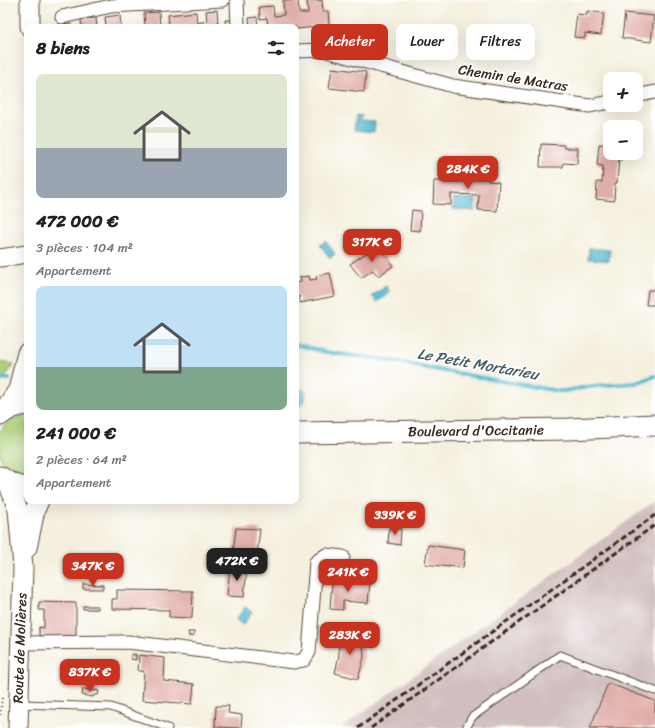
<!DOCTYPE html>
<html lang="fr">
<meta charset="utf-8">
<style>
body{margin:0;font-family:Sriracha,sans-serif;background:#f2f2f2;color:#222;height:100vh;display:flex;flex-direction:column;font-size:15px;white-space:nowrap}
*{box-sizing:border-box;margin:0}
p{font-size:13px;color:#767676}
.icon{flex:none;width:22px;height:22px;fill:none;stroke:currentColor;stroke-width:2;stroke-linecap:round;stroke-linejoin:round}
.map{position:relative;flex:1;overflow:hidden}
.drawer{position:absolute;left:24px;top:24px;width:275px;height:480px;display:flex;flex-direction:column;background:#fff;border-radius:8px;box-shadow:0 4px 16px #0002}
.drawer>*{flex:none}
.guide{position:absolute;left:311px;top:24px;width:284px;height:36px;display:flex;gap:8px}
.buttons{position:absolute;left:603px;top:72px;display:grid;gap:8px}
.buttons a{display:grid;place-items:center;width:40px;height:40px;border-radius:8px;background:#fff;box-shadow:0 4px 16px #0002;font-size:20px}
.price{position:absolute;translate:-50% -34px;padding:0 9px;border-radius:8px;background:#c8321e;color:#fff;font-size:13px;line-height:26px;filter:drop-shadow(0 1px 2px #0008)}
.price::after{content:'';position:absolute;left:50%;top:24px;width:12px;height:9px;margin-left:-6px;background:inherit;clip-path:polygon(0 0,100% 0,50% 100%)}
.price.active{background:#222;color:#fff}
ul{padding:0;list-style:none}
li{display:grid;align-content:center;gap:8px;height:212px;padding:0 12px}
li span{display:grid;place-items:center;height:124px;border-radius:8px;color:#555}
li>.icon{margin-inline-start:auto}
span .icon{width:72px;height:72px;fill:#fffc;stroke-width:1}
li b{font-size:17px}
h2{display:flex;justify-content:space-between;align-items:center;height:48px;padding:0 12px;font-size:17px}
.chip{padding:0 14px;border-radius:8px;background:#fff;box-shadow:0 4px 16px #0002;font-size:14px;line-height:36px}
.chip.active{background:#c8321e;color:#fff}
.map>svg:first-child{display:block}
.industrial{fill:#d1bfbf}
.green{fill:#aed17a;stroke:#747e4c}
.water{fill:#53bad1;stroke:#477278}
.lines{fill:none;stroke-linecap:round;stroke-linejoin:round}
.stream{stroke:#53bad1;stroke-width:4}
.building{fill:#e0ada7}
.service-casing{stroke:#57483b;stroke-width:9}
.minor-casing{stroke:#57483b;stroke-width:15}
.tertiary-casing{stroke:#57483b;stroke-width:19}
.secondary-casing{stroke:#57483b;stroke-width:21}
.primary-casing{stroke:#57483b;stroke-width:23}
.path{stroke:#57483b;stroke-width:2.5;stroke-dasharray:1 3;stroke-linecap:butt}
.service{stroke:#fff;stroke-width:7}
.minor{stroke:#fff;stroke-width:13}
.tertiary{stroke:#fff;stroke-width:17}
.secondary{stroke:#fff;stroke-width:19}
.primary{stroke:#fff;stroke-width:21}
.rail{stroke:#3b2a1e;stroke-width:3;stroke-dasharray:6 3;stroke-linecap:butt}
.labels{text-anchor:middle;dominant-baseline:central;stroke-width:4;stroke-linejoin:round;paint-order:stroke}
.street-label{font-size:14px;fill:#3b2a1e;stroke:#fff}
.water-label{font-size:15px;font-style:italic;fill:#435c5d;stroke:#fff}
</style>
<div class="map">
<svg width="655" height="728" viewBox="0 0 655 728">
<rect width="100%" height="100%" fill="#fff"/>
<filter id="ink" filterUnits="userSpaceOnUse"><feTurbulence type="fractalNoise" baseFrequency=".025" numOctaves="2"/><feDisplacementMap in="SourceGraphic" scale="8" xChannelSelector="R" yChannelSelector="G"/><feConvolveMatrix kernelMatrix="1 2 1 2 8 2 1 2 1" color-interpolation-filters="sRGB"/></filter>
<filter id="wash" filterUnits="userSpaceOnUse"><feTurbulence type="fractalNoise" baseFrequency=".012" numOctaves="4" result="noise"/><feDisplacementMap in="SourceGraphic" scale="16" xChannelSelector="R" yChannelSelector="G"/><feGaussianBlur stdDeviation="0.9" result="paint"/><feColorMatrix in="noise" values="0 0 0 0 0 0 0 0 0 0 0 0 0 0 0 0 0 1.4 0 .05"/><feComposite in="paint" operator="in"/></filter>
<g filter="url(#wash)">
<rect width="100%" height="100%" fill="#f5f0de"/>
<path class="industrial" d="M655,501V728H341L593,546Z"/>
<path class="green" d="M0,362L14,364L0,384Z
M27,415V475C17,474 2,468 0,456C0,454 0,450 0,447C0,443 0,438 0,434C2,422 17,416 27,415Z"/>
<path class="water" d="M356,116L362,117L361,121L375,122L374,132L354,130Z
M454,198L476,199L475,211L453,209Z
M326,241L335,254L330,258L320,245Z
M589,248L610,250L609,261L588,259Z
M386,286L390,293L377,302L372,296Z
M296,386L305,391C306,399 303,405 296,408Z
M245,607L252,612L243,625L236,620Z"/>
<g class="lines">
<path class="stream" d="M296,345C306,346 316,350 326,352C356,357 387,358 416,366L558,391H564L594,386L635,383L655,376
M0,379H9"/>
</g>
<g id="blocks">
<path class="building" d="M298,0L299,13H308L307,0H322L323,12L328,11L329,26L296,29V27H268L267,18L260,19L259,7L273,6L274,16L284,15L283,1Z
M217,10L218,23H215V27H191V25L177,27H145L144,13L159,12L160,26L169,25L168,15L196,12L197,23L207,21L206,11Z
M587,11L604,13L601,35L585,33V38L574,37L577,14L587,15Z
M625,13L654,16L651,42L622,38Z
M120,15L121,27H106L105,17Z
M257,17L258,27H250L249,18Z
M96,18L97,27H82L81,19Z
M225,20H233L234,27H226Z
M72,24V27H57V25Z
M332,68L366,72L364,92L329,88Z
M541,144L564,145V148H578L577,164L563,163V167H540Z
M599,144L610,145V153H622V160L619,159L617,183H615L614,201L596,199L597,182H602L603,166L597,165Z
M456,169L469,170V175L488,176V181L499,182L497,211L478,210L479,195L451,194V205L433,204L434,181H449V173L455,174Z
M412,210L421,211L420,231L410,230Z
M378,245L393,266L378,276L373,270L361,278L350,264Z
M330,273L335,296L300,303L299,296L296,298V283L301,282L300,277L309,276L310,280L317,279L316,276Z
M648,290H655V305H646Z
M236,528L260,529L257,555L233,553Z
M389,528L401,529L400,545L388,543Z
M428,545L465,550L463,568L449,566V567L425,564Z
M230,567L247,568L244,597L227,596Z
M332,580L370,583L368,603L343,601V610L330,609Z
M83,584L103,585V589H83Z
M117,590L193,591L192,618L169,617V610L112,609V599H117Z
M39,602L76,603V638L46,637L39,635V627L44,628V610H39Z
M83,606H98V609H83Z
M188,632H194V636H189Z
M362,634L364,657L358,679L335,673L339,655L338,636Z
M131,654L136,655V660L131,659Z
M139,655L165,658L164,681L194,684L192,704L142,700L144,671H138Z
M608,683L655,701V728H590Z
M83,689L99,691L98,695H94L93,697L82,695Z
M216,706H229L228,713L242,715L241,728L215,727Z"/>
</g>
</g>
<g filter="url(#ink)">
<use href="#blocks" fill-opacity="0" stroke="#57483b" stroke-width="1"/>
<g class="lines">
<defs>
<path id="service" d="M20,704L111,707L168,728
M466,728L472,717L560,655L655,691"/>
<path id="minor" d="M237,0L238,27
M62,17L111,6L223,0
M296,51L323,50L453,86L590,106L610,102
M636,96L655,92
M21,643L128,642L294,662L304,660L309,652L316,562L326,555L343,557"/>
<path id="tertiary" d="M0,258L27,254"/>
<path id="secondary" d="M30,27V0
M2,413L18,390L27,353
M8,482L18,510L23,567L18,728
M27,548L35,510L39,501"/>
<g id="primary">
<path d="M0,415C8,408 17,405 27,404"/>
<path id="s1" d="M296,433L569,429L655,425"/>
<path d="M0,477C8,483 17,487 27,488"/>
</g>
</defs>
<use href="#service" class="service-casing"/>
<use href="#minor" class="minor-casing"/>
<use href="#tertiary" class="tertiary-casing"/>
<use href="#secondary" class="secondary-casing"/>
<use href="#primary" class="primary-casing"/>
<path class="path" d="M0,715L2,698"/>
<use href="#service" class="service"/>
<use href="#minor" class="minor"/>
<use href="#tertiary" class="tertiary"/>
<use href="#secondary" class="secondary"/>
<use href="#primary" class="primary"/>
<path class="rail" d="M358,728L655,515
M371,728L655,525"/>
</g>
</g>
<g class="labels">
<g class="street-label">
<text transform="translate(513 78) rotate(9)">Chemin de Matras</text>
<text stroke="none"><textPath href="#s1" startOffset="180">Boulevard d'Occitanie</textPath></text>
<text transform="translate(20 648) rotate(-88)">Route de Molières</text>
</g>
<g class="water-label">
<text transform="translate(478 364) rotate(10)">Le Petit Mortarieu</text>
</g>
</g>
</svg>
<div class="buttons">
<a>+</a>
<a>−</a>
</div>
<b class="price" style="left:468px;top:190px">284K €</b>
<b class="price" style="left:372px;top:263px">317K €</b>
<b class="price" style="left:395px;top:536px">339K €</b>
<b class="price active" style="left:237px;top:582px">472K €</b>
<b class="price" style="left:93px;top:587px">347K €</b>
<b class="price" style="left:348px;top:593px">241K €</b>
<b class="price" style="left:350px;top:656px">283K €</b>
<b class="price" style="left:90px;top:693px">837K €</b>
<div class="guide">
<a class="chip active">Acheter</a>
<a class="chip">Louer</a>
<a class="chip">Filtres</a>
</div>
<section class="drawer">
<h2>8 biens<svg class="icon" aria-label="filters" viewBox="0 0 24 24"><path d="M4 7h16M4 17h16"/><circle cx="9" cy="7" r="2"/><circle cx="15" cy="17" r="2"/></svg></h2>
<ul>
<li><span style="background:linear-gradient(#dfe7d0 60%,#9aa5b1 0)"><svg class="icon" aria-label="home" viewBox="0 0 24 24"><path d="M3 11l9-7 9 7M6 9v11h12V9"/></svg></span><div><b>472 000 €</b><p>3 pièces · 104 m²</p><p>Appartement</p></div></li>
<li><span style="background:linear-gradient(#bfe0f5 65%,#7fa58c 0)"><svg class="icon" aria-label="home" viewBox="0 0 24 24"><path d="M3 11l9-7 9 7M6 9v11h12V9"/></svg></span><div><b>241 000 €</b><p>2 pièces · 64 m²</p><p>Appartement</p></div></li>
</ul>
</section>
</div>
